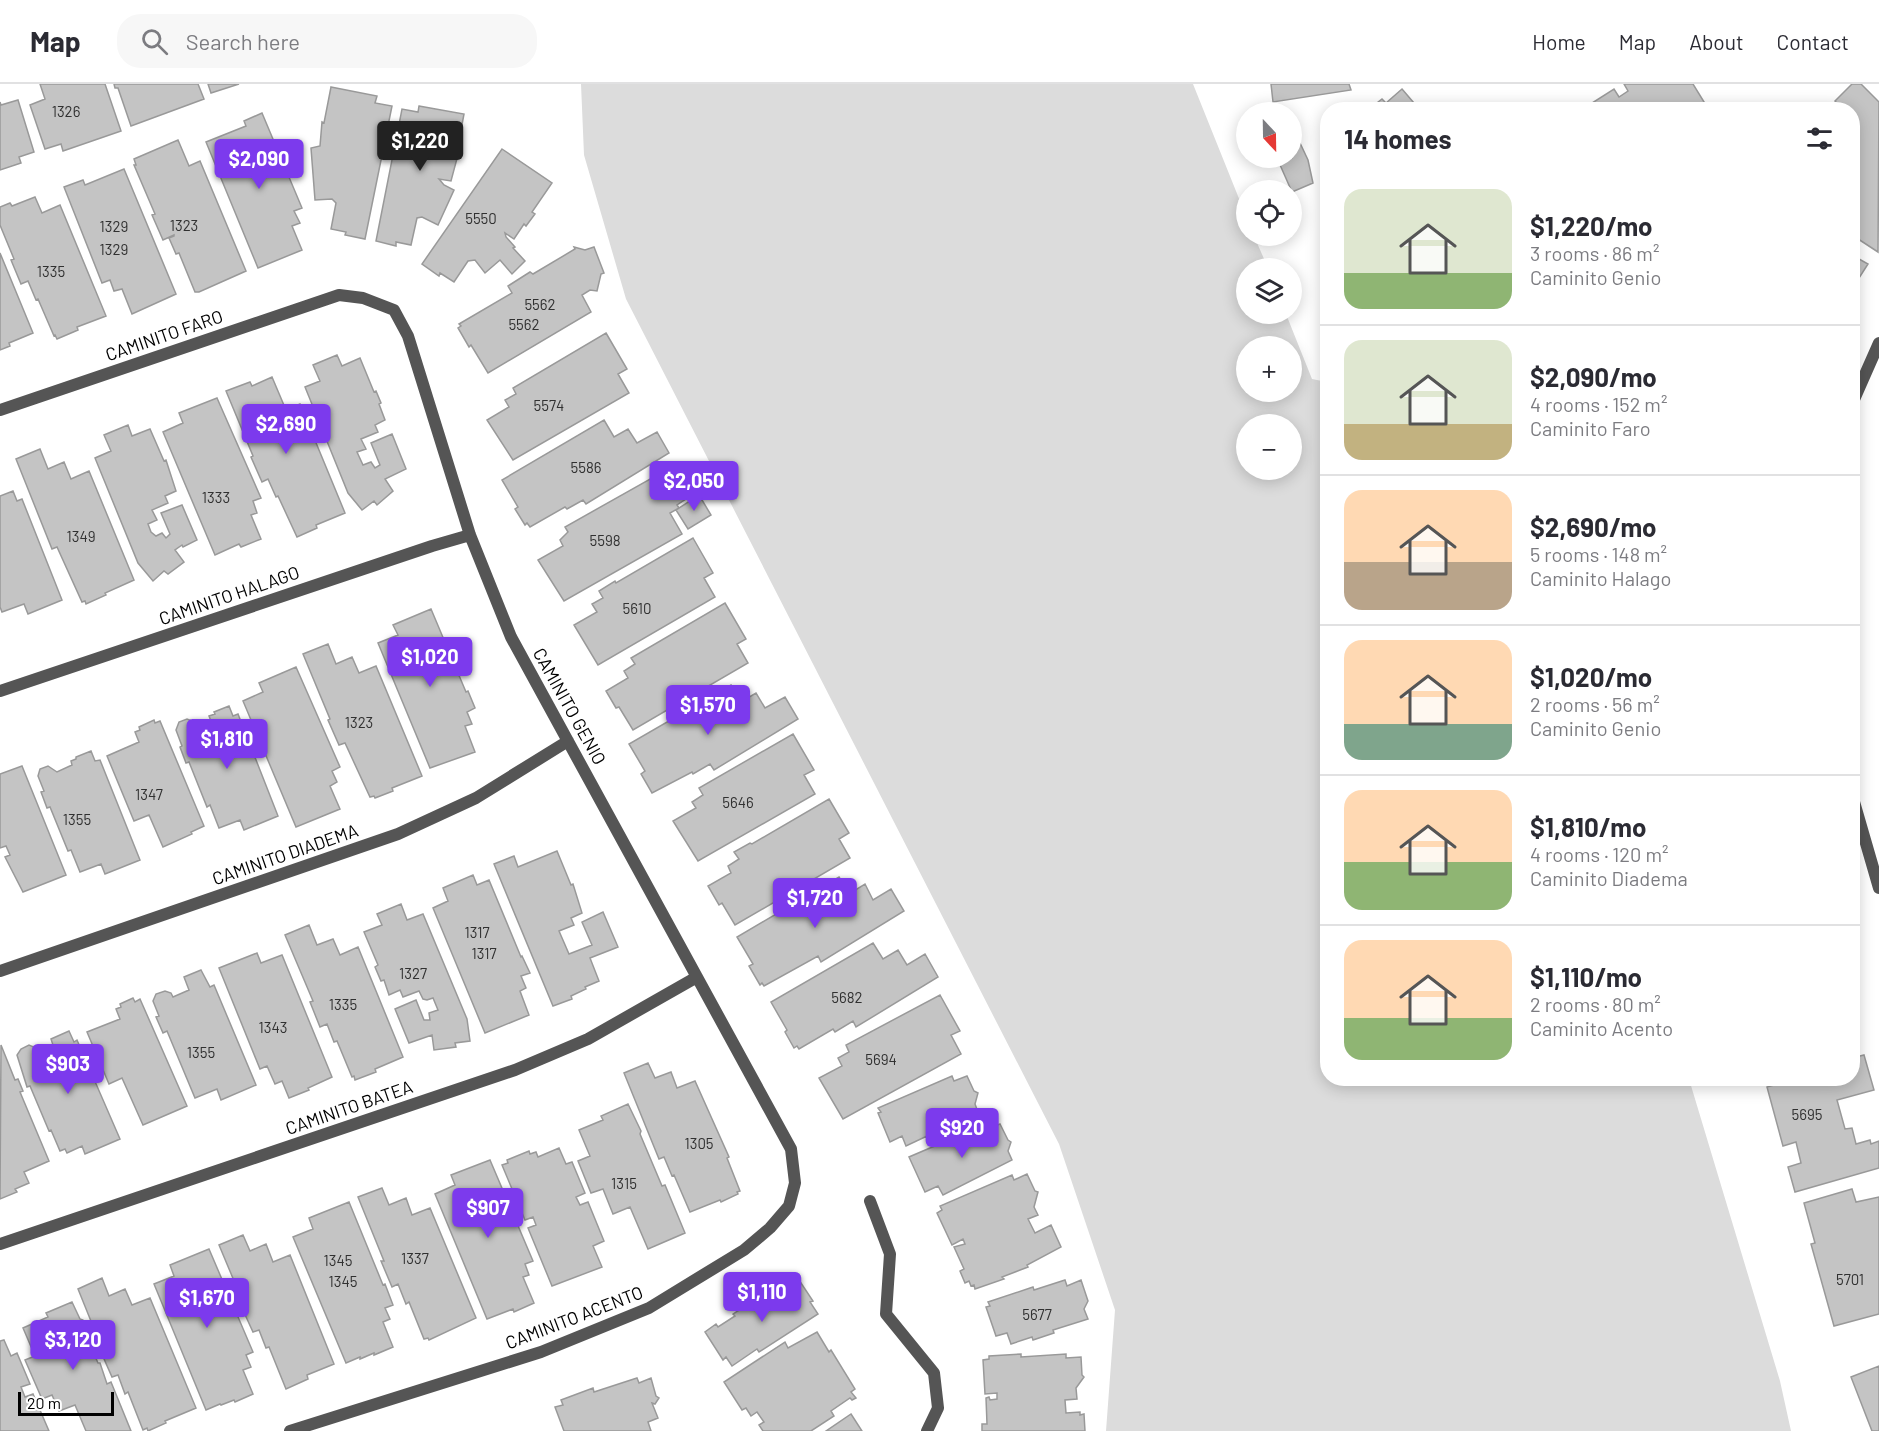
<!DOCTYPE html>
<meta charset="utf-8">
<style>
body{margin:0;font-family:Barlow,sans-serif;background:#f7f7f7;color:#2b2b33;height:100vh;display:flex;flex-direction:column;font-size:22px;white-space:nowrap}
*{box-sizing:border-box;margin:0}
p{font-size:20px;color:#7c7c81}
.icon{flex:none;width:33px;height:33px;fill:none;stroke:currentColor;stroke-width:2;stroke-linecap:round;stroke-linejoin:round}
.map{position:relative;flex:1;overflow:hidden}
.panel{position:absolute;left:1320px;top:18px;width:540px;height:984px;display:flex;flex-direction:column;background:#fff;border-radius:24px;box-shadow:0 3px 15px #0003}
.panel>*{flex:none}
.needle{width:39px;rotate:158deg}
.buttons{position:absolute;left:1236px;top:18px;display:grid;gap:12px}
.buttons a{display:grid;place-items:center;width:66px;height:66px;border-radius:50%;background:#fff;box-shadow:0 3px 15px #0003;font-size:30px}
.scale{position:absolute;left:18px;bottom:15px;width:96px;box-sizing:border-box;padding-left:6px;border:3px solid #000;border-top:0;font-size:16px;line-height:21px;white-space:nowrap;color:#000;-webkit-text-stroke:4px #fff;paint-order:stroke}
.price{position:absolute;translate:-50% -51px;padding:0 14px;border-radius:6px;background:#7c3aed;color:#fff;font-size:20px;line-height:39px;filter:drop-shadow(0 2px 3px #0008)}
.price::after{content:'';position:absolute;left:50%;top:36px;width:18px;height:14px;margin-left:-9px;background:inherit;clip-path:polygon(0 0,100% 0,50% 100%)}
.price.on{background:#222;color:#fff}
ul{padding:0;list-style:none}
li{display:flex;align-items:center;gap:18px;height:150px;padding:0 24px}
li+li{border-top:2px solid #e1e1e2}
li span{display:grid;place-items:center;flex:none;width:168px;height:120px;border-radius:18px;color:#555}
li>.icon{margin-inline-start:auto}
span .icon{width:72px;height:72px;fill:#fffc;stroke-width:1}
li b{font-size:26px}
h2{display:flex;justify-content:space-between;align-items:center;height:72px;padding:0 24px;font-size:26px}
header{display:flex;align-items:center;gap:36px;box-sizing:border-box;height:84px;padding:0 30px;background:#fff;border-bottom:2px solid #e1e1e2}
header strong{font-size:28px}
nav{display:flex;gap:33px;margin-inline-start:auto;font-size:21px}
.search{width:420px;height:54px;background:#f7f7f7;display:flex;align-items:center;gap:15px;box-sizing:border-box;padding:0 21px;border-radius:24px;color:#7c7c81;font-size:22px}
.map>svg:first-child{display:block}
.green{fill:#dcdcdc;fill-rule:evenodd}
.building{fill:#c4c4c4;stroke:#999;stroke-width:1.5}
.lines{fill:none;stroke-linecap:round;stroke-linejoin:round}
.street{stroke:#555;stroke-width:12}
.labels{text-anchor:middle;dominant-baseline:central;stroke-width:5;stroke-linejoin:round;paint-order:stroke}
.number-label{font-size:15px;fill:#313131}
.street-label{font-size:18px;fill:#000;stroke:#fff}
</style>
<header>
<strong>Map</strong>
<div class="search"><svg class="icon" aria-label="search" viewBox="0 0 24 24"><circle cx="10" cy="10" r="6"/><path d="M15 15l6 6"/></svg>Search here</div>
<nav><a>Home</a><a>Map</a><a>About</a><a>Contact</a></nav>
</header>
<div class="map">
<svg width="1879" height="1347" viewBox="0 0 1879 1347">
<rect width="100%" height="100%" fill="#fff"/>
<path class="green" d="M581,0H1193L1246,132V152H1254L1268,184H1246V230H1286L1312,295L1327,298L1328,994L1689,995L1780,1297L1791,1347H1106L1115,1226L1059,1060L626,215L584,71ZM1246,262H1292V308H1246ZM1246,340H1292V386H1246Z"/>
<path class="building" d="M40,0H105L121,47L63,67L61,60L45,65L30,21L45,15Z
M114,0H198L204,15L131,42L118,4H115Z
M208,0H239L211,9Z
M1271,0H1349L1351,6L1273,18Z
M1624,0H1693L1709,26H1581L1614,5L1619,13L1628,7Z
M1852,0H1861L1879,18L1878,168L1852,151V26H1843L1835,17Z
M331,3L377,12L375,19L392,22L365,155L345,151L346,148L331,145L336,119L332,115L315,116L311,64L320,62L322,38L324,39Z
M1402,5L1420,26H1363L1370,19L1373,22L1382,15L1386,19Z
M18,16L34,68L19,73L21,79L0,86V18L1,21Z
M419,22L464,30L457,67H459L451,97L439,95L444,101L454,106L438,141L422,133L417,134L411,161L396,158V162L376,157L402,25L418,28Z
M262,29L302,124L294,127L300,139L292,142L302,166L258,184L206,58L246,42L244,37Z
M1292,42L1308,76L1313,99L1292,108L1277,74H1292Z
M178,56L189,82L200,77L246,187L199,208H195L179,169L176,170L169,154L174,152V151L163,156L152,131L155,130L134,81H136L134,75Z
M502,65L552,99L532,128L535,130L526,142L524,140L514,155L505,149L506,153L515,163L513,164L525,177L512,190L500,176L485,189L475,176L468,177L454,198L440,189L439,192L422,180Z
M124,85L176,210L132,230L122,205L114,207L110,196L102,199L64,103L83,96L85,101Z
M35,113L42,129L60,121L106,232L77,243L78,246L57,255L55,251L54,252L38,215L36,216L28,197L21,200L11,176L14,175L0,141V123L10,119L12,122Z
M574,163L585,166L594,163L604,189L601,190L597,207L590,206L582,211L591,228L488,289L471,261L469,263L458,244L461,242L459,240L512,209L508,202L530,188L533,190L575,165Z
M0,169L33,249L9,259L10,262L0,266Z
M1852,171L1868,180L1852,205Z
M606,249L627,285L618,290L629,309L513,376L487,336L509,323L505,316L516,310L513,304Z
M337,271L342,282L360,274L374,308L376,307L381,319L379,320L385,336L375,341L378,348L361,355L366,365L357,368L363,381L371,378L375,384L380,381L371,359L392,350L406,385L385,395L393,407L377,421L374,417L362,426L348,409L305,303L320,297L313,281Z
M272,293L286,326L300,320L345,429L316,441L317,444L297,453L278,412L276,413L268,395L262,398L251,373L253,372L226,307L250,298L252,302Z
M217,314L261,414L253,417L257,429L251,431L261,455L241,463L239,460L215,471L163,348L183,339L179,329Z
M604,336L614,353L628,345L637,359L657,348L669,369L586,420L583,416L567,425L565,423L530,443L527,439L525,441L515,425L518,423L502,396Z
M128,341L132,352L150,345L164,377L166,376L176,407L165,412L168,419L152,426L157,436L148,440L151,448L156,452L162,449L166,454L170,450L161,429L182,421L197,456L183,463L182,461L175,466L184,478L168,490L164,487L153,497L138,479L95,374L111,367L104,351Z
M40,365L48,385L64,378L71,395L89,387L134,496L105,509L106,511L86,520L85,517L82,518L57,463L52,465L16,375Z
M676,384L692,411L677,421L679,424L670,429L682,450L564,517L538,476L563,462L560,456L568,448L565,443L659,390L660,393Z
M13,407L17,417L22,415L62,516L28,530L24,520L2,528L0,523V412Z
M699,411L711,431L688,445L676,426Z
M693,454L713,489L704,494L715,513L598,581L574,541L597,528L592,520L603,514L599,507L615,497L616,499Z
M725,519L746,555L737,560L748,579L633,646L619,623L616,624L606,607L628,594L624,587L635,580L631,574Z
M431,525L466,608L468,607L475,624L467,628L472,640L465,642L475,668L430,684L378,559L398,551L393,541Z
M328,560L336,580L352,573L359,589L376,582L422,692L392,704L393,707L375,714L374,712L370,713L345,659L339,661L328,636L330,635L303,570Z
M296,583L340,683L332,687L337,698L330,702L340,725L296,743L243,617L263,608L259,599Z
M731,601L741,618L756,609L765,624L785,613L798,635L714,686L710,680L693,690L692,688L652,709L641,690L645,687L629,660Z
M229,622L233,632L238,630L278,732L244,746L240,736L219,744L210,721L207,723L189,678L186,679L180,663L182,662L176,646L179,638L187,635L195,638L196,642L211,637L209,632L215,630L214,628Z
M154,636L155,639L160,637L204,742L191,748L192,750L163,763L149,731L134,737L107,672L139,658L135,648L140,646L139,643Z
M793,650L814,686L804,691L815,710L698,777L673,737L696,724L692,718L703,711L699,704Z
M91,667L95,677L100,676L140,776L105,790L101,780L80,788L71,766L68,767L50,723L47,724L41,708L44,707L38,692L40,685L48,682L57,688L72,681L71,677L76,675V673Z
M22,682L66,791L23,808L5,773L10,771L6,762L0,764V690Z
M829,715L849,749L839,755L850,774L735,841L722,819L719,821L708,802L731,789L728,782L739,775L734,768L750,759L752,760Z
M557,767L571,801L573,800L582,829L571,834L574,841L559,847L569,870L592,861L582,838L603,828L618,863L590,874L599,897L585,903L586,905L571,912L572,915L553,922L494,780L514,772L518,783Z
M473,791L477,801L489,796L521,873L522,872L530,889L521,892L526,904L520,907L529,931L485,949L433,824L448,817L443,804Z
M839,793L849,810L865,800L873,816L891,805L904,827L821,878L818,872L764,902L762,899L760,901L749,882L753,880L737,853Z
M401,820L407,836L423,830L467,935L470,957L455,959L456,963L434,966L432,951L409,959L395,925L416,916L424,936H430L429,929L438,926L433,914L427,916L423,915L419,907L403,913L400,906L389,911L384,896L381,897L375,883L378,881L364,848L382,841L377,830Z
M309,841L317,861L333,855L340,871L358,863L403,973L375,985L376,988L355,996L354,992L352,993L337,957L334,958L327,940L320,943L310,918L313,917L285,851Z
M873,859L883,875L898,866L907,881L925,870L938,893L856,943L853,937L835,948L833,945L799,965L797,962L794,964L785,948L787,946L771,918Z
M257,869L261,879L282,871L332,993L308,1004L309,1006L289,1014L282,997L275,1000L267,982L260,985L219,884Z
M201,886L210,903L214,901L256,1001L221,1016L217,1005L195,1014L167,947L163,949L156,933L159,932L153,917L156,910L165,907L171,909L173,913L189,906L184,893Z
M940,911L960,947L951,951L961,970L843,1035L819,994L842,982L838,974L849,968L846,961Z
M133,914L135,918L140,915L187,1022L143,1041L122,994L109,1000L87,948L120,935L116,925L121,923L120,920Z
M69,947L74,958L77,956L120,1055L85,1070L82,1062L67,1069L65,1065L60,1067L51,1046L49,1047L30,1002L27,1003L17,971L21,965L29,961L36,964L37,968L53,961L51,955Z
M1,961L15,996L18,995L23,1007L20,1008L49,1077L24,1088L29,1099L15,1105L17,1108L0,1115Z
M1864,971L1874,1006L1837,1016L1845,1045L1852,1044L1856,1060L1870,1056L1871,1060L1879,1057V1084L1795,1108L1788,1083L1801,1079L1796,1058L1783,1062L1767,1003L1799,994H1852V974Z
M648,979L655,994L671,988L677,1004L695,997L729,1073L727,1074L740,1107L737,1108L738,1110L721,1118L720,1116L690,1128L674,1091L672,1092L664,1073L659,1075L624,989Z
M952,992L954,997L967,992L974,1007L978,1009L975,1020L978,1028L946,1043L947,1047L929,1056L927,1052L906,1062L902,1052L890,1058L878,1029L881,1028L878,1024Z
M628,1020L641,1047L640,1050L662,1102L665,1101L685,1149L648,1165L630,1123L613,1130L603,1105L591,1109L578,1077L590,1072L579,1046L603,1036L601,1032Z
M986,1040L988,1045L1000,1040L1008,1056L1011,1058L1008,1067L1012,1076L943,1111L938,1102L925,1108L909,1073Z
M559,1064L566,1080L572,1078L585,1109L576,1113L580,1121L588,1118L604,1157L593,1162L602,1183L552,1202L528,1144L536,1141L533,1133L525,1136L502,1081L508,1079L507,1076L529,1067L530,1070L536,1068L538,1073Z
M490,1076L533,1177L525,1180L529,1191L523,1193L534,1219L514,1228L513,1225L487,1235L435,1110L455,1101L451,1091Z
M1027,1090L1035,1107L1038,1108L1034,1123L1038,1131L1028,1135L1035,1149L1051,1141L1061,1163L1027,1181L1028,1183L1002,1193L1004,1195L975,1205L974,1201L971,1202L969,1197L965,1199L960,1187L964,1185L954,1163L965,1160L963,1155L952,1161L937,1129L942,1126L940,1122L1012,1091L1014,1096Z
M382,1104L389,1121L406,1114L412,1131L430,1124L476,1234L429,1256L428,1254L424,1255L409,1218L406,1220L398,1200L392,1203L381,1177H384L358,1113Z
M1852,1105L1856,1118L1879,1113V1230L1834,1242L1811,1160L1815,1159L1804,1119Z
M349,1118L383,1201L385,1200L393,1221L385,1224L390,1235L383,1238L393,1263L374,1271V1269L360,1275V1273L346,1279L293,1153L313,1145L309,1134Z
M243,1151L250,1167L266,1160L273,1178L290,1171L334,1280L307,1291L308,1295L286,1305L269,1263L266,1264L259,1246L253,1248L242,1224L245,1223L219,1161Z
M209,1165L253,1268L246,1271L251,1283L243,1286L253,1310L235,1318L234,1316L221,1321L220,1320L206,1326L154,1200L174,1192L170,1181Z
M102,1194L109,1212L125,1205L132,1221L150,1214L196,1324L165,1337L166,1339L148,1347L147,1344L143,1346L128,1308L125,1310L118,1291L112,1293L101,1268L103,1267L78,1205Z
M799,1196L813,1217L810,1218L818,1230L759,1268L757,1265L732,1282L726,1273L723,1276L705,1248L716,1240L718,1243L735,1232L733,1230L765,1209L769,1215Z
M1065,1196L1067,1202L1081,1196L1088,1217L1084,1225L1088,1235L1053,1246L1054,1249L1033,1256L1032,1253L1011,1260L1007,1249L996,1252L986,1223L990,1222L988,1218L1033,1203L1034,1206Z
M72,1218L80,1235L83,1236L87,1245L85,1249L98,1279H100L107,1300L111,1298L131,1347H86L75,1321L59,1327L52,1311L42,1315L25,1276L35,1272L23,1244L48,1233L46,1229Z
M817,1248L829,1268L831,1266L855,1305L851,1308L856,1314L852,1316L850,1314L831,1327L834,1332L811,1347H763L759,1341L764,1338L757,1328L751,1332L746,1324L742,1326L724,1298L785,1258L788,1264Z
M4,1256L11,1272L17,1269L30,1300L21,1303L25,1313L33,1310L49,1347H0V1257Z
M1021,1270V1273L1066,1270V1274L1081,1273L1082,1291L1084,1293L1076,1304L1077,1315L1065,1316L1066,1329L1080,1328V1331L1084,1330L1085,1347H982V1340H987L986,1314L989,1313L990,1316L997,1315V1309L985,1310L983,1276L989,1275V1272Z
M1879,1282V1347H1872L1851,1293Z
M637,1294L639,1299L651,1294L656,1312L659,1314L655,1320L652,1319L658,1334L648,1338L651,1347H564L555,1323L563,1321L561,1316L593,1304L594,1308Z
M851,1330L862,1347H826Z"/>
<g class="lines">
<path class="street" d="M1852,320L1879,259
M0,326L339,211L363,214L394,226L408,252L470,451L511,553L791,1065L795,1099L789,1122L770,1144L744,1166L649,1224L541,1268L290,1347
M0,607L432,462L470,451
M1852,711L1879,804
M0,887L398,750L476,714L568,657
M870,1117L890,1170L886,1230L934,1289L938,1324L927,1347
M0,1160L515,986L588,955L697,893"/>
</g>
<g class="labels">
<g class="number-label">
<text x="66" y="27">1326</text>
<text x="481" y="134">5550</text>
<text x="184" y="141">1323</text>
<text x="114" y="142">1329</text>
<text x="114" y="165">1329</text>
<text x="51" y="187">1335</text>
<text x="540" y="220">5562</text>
<text x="524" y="240">5562</text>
<text x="549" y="321">5574</text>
<text x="586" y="383">5586</text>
<text x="216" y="413">1333</text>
<text x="81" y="452">1349</text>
<text x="605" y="456">5598</text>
<text x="637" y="524">5610</text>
<text x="359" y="638">1323</text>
<text x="149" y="710">1347</text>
<text x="738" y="718">5646</text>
<text x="77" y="735">1355</text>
<text x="477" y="848">1317</text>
<text x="484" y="869">1317</text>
<text x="413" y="889">1327</text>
<text x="847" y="913">5682</text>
<text x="343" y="920">1335</text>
<text x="273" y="943">1343</text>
<text x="201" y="968">1355</text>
<text x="881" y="975">5694</text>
<text x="1807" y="1030">5695</text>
<text x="699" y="1059">1305</text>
<text x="624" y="1099">1315</text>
<text x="415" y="1174">1337</text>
<text x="338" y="1176">1345</text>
<text x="1850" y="1195">5701</text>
<text x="343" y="1197">1345</text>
<text x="1037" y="1230">5677</text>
</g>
<g class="street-label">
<text transform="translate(164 251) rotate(-19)">CAMINITO FARO</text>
<text transform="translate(229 511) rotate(-19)">CAMINITO HALAGO</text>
<text transform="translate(570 622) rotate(61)">CAMINITO GENIO</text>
<text transform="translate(285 770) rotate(-19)">CAMINITO DIADEMA</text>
<text transform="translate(349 1023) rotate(-19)">CAMINITO BATEA</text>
<text transform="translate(574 1233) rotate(-21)">CAMINITO ACENTO</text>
</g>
</g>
</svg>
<div class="buttons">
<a><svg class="needle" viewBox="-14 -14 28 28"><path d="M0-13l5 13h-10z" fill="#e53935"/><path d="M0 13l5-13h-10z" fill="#7c7c81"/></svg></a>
<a><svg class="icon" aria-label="locate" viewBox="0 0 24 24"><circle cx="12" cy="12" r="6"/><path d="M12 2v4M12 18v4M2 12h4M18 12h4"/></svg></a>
<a><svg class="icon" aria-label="layers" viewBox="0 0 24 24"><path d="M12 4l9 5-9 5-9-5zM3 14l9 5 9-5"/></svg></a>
<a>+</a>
<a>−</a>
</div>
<div class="scale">20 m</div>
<b class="price on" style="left:420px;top:88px">$1,220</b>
<b class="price" style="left:259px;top:106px">$2,090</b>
<b class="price" style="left:286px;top:371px">$2,690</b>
<b class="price" style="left:694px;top:428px">$2,050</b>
<b class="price" style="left:430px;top:604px">$1,020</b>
<b class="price" style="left:708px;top:652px">$1,570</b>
<b class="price" style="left:227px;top:686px">$1,810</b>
<b class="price" style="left:815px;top:845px">$1,720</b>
<b class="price" style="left:68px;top:1011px">$903</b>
<b class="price" style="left:962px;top:1075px">$920</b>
<b class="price" style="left:488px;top:1155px">$907</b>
<b class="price" style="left:762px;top:1239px">$1,110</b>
<b class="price" style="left:207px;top:1245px">$1,670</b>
<b class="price" style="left:73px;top:1287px">$3,120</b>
<section class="panel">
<h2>14 homes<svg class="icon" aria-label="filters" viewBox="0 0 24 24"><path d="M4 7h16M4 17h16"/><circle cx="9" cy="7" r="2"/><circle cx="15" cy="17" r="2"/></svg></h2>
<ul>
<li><span style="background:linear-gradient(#dfe7d0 70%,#8fb573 0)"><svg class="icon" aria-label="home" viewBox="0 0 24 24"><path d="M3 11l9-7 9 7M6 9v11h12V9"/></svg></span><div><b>$1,220/mo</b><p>3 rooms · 86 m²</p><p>Caminito Genio</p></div></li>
<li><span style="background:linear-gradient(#dfe7d0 70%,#c2b280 0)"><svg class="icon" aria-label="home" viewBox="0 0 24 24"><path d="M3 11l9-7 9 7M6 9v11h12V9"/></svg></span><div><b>$2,090/mo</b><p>4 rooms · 152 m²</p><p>Caminito Faro</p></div></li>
<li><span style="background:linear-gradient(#ffd9b3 60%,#b9a48a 0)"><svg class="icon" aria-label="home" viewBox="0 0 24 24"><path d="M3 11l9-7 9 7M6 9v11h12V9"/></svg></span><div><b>$2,690/mo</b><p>5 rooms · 148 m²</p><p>Caminito Halago</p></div></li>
<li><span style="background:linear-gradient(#ffd9b3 70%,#7fa58c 0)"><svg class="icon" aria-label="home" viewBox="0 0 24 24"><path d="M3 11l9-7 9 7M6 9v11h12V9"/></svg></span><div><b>$1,020/mo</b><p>2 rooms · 56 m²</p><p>Caminito Genio</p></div></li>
<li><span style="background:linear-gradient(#ffd9b3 60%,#8fb573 0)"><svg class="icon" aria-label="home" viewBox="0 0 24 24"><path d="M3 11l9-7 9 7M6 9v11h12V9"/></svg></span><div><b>$1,810/mo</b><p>4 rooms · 120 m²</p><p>Caminito Diadema</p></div></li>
<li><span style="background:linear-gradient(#ffd9b3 65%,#8fb573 0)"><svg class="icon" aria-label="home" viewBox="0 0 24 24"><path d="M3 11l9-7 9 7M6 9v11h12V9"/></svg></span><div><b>$1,110/mo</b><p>2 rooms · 80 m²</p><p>Caminito Acento</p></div></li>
</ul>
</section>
</div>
